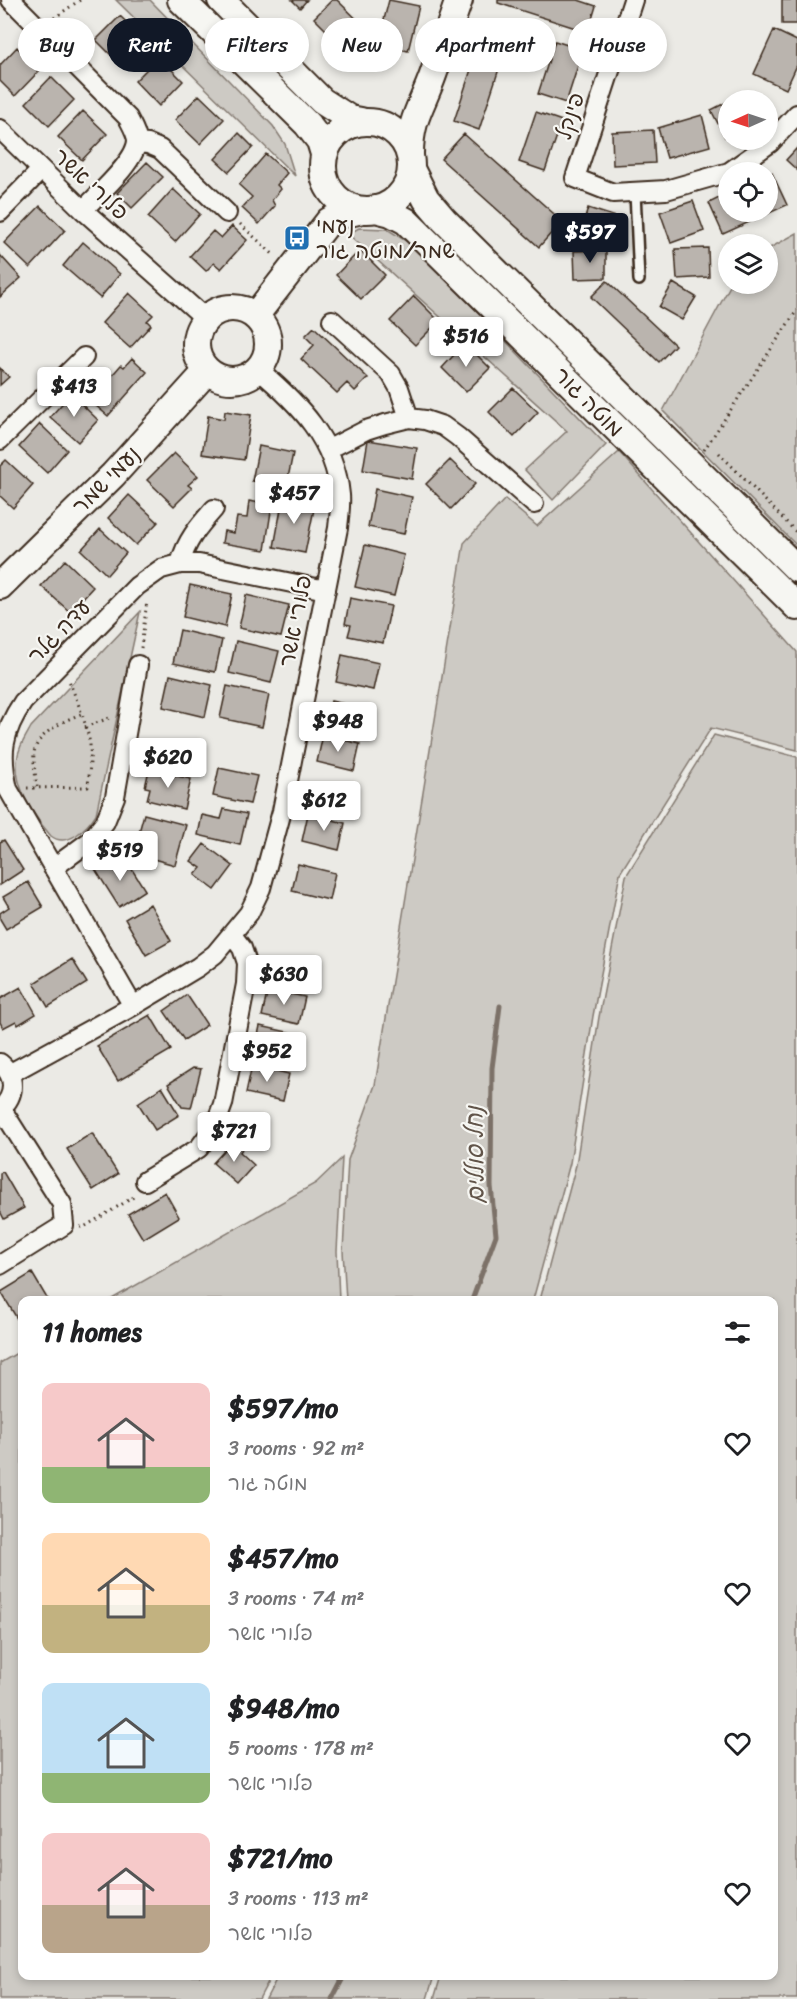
<!DOCTYPE html>
<meta charset="utf-8">
<style>
body{margin:0;font-family:Sriracha,"Playpen Sans Hebrew",sans-serif;background:#f6f6f6;color:#202124;height:100vh;display:flex;flex-direction:column;font-size:22px;white-space:nowrap}
*{box-sizing:border-box;margin:0}
p{font-size:20px;color:#757577}
.icon{flex:none;width:33px;height:33px;fill:none;stroke:currentColor;stroke-width:2;stroke-linecap:round;stroke-linejoin:round}
.map{position:relative;flex:1;overflow:hidden}
.panel{position:absolute;left:18px;top:1296px;width:760px;height:684px;display:flex;flex-direction:column;background:#fff;border-radius:12px;box-shadow:0 3px 9px #0003}
.panel>*{flex:none}
.guide{position:absolute;left:18px;top:18px;width:762px;height:54px;display:flex;gap:12px}
.needle{width:39px;rotate:267deg}
.controls{position:absolute;left:718px;top:90px;display:grid;gap:12px}
.controls a{display:grid;place-items:center;width:60px;height:60px;border-radius:50%;background:#fff;box-shadow:0 3px 9px #0003;font-size:30px}
.price{position:absolute;translate:-50% -51px;padding:0 14px;border-radius:6px;background:#fff;color:#222;font-size:20px;line-height:39px;filter:drop-shadow(0 2px 3px #0008)}
.price::after{content:'';position:absolute;left:50%;top:36px;width:18px;height:14px;margin-left:-9px;background:inherit;clip-path:polygon(0 0,100% 0,50% 100%)}
.price.active{background:#111827;color:#fff}
ul{padding:0;list-style:none}
li{display:flex;align-items:center;gap:18px;height:150px;padding:0 24px}
li span{display:grid;place-items:center;flex:none;width:168px;height:120px;border-radius:12px;color:#555}
li>.icon{margin-inline-start:auto}
span .icon{width:72px;height:72px;fill:#fffc;stroke-width:1}
li b{font-size:26px}
h2{display:flex;justify-content:space-between;align-items:center;height:72px;padding:0 24px;font-size:26px}
.tag{padding:0 21px;border-radius:27px;background:#fff;box-shadow:0 3px 9px #0003;font-size:21px;line-height:54px}
.tag.active{background:#111827;color:#fff}
.map>svg:first-child{display:block}
.green{fill:#cdcac4;stroke:#847a71;stroke-width:1.5}
.lines{fill:none;stroke-linecap:round;stroke-linejoin:round}
.stream{stroke:#7c7167;stroke-width:5}
.building{fill:#bab4ae;stroke:#3b2a1e;stroke-width:1.5}
.lane-casing{stroke:#3b2a1e;stroke-width:14}
.street-casing{stroke:#3b2a1e;stroke-width:22}
.secondary-casing{stroke:#3b2a1e;stroke-width:30}
.path{stroke:#3b2a1e;stroke-width:3;stroke-dasharray:1.5 4.5;stroke-linecap:butt}
.lane{stroke:#f6f6f2;stroke-width:9}
.street{stroke:#f6f6f2;stroke-width:18}
.secondary{stroke:#f6f6f2;stroke-width:26}
.labels{text-anchor:middle;dominant-baseline:central;stroke-width:4.5;stroke-linejoin:round;paint-order:stroke}
.street-label{font-size:22px;fill:#3b2a1e;stroke:#f6f6f2}
.poi-label{font-size:22px;fill:#3b2a1e;stroke:#f6f6f2;text-anchor:start}
.water-label{font-size:24px;font-style:italic;fill:#615449;stroke:#f6f6f2}
</style>
<div class="map">
<svg width="797" height="1999" viewBox="0 0 797 1999">
<rect width="100%" height="100%" fill="#ebeae5"/>
<filter id="ink" filterUnits="userSpaceOnUse"><feTurbulence type="fractalNoise" baseFrequency=".0167" numOctaves="2"/><feDisplacementMap in="SourceGraphic" scale="12" xChannelSelector="R" yChannelSelector="G"/><feConvolveMatrix kernelMatrix="1 2 1 2 8 2 1 2 1" color-interpolation-filters="sRGB"/></filter>
<g filter="url(#ink)">
<path class="green" d="M116,0H150L273,126L285,144L295,176Z
M359,228L387,229L414,246L606,445L553,500L525,470L567,431L348,234Z
M797,233V546L663,411L731,284H768V249Z
M619,452L797,652V750L711,728L620,873L593,1016L570,1163L533,1300H346L343,1251L348,1160L375,1085L464,543L505,499L537,526Z
M140,612L96,814C88,827 68,849 51,836C48,833 45,828 42,825C29,807 15,785 17,761C18,748 25,738 31,727Z
M714,735L797,757V1999H434L441,1976H774V1300H540L576,1165L599,1017L626,876Z
M342,1158L337,1251L339,1300H110L316,1183Z
M22,1350V1976H271L259,1999H0V1363Z
M278,1976H434L427,1999H266Z"/>
<g class="lines">
<path class="stream" d="M472,1300L496,1235L491,1186L492,1068L500,1006
M332,1999L344,1976"/>
</g>
<path class="building" d="M292,0H307L300,8Z
M332,0H337L373,35L352,56L314,18Z
M389,0L419,6L408,51L378,43Z
M498,0H578L596,6L588,32L498,3Z
M782,0H797V24H782Z
M120,16L145,40L121,65L96,40Z
M487,21L512,29L479,130L454,121Z
M774,30L797,41V65L786,89L754,74Z
M555,41L583,50L566,103L538,94Z
M17,47L40,70L15,96L0,81V65Z
M159,57L183,81L159,106L135,81Z
M51,77L74,100L49,126L26,103Z
M745,93L749,100H730Z
M199,95L224,119L200,144L175,120Z
M729,101V135L725,137L711,110Z
M83,111L107,134L82,160L58,137Z
M536,112L562,121L545,171L519,162Z
M702,115L710,146L667,158L658,128Z
M653,130L655,163L613,165L612,132Z
M239,133L253,147L229,172L215,159Z
M464,134L562,221L539,247L441,159Z
M797,148V170L786,160Z
M266,154L287,173L277,185L281,189L272,200L275,206L259,224L242,208L252,197L239,185Z
M147,162L163,177L132,208L117,193Z
M772,173L787,205L723,234L709,203L729,193V212H768V175Z
M173,189L200,214L175,242L148,217Z
M693,201L704,231L671,243L660,212Z
M40,206L65,230L30,268L4,243Z
M588,208L616,217L609,243L580,235Z
M232,226L247,240L221,269L214,263L206,271L190,256L213,231L221,238Z
M83,242L120,274L100,298L63,266Z
M708,248L709,277L677,279L675,249Z
M360,250L385,275L361,299L336,275Z
M606,250V278L575,279L574,251Z
M0,255L21,278L0,297Z
M607,281L675,345L659,362L591,297Z
M673,283L696,297L682,320L659,307Z
M129,293L153,315L147,321L151,325L130,348L102,323Z
M414,296L439,321L415,345L390,321Z
M314,327L368,378L355,391L347,383L337,393L301,359L314,345L305,336Z
M465,343L490,368L466,392L442,368Z
M132,358L147,372L108,416L95,405L106,392L101,388L121,365L124,367Z
M0,368L9,377L0,385Z
M513,388L538,412L514,437L489,412Z
M71,394L98,420L78,442L50,417Z
M225,411L251,415L244,460L202,454L208,416L224,419Z
M40,424L67,450L47,473L19,447Z
M368,440L417,448L412,479L363,470Z
M259,446L293,453L286,488L252,481Z
M174,453L198,476L188,485L192,488L174,506L147,480Z
M6,460L33,485L13,508L0,496V466Z
M450,460L475,484L451,509L426,484Z
M375,489L412,497L404,534L368,527Z
M129,495L158,522L136,545L108,518Z
M283,498L315,504L305,553L274,547Z
M249,501L272,505L265,550L222,543L224,531L234,533L237,517L247,518Z
M100,529L126,553L107,575L81,550Z
M365,545L404,555L394,596L355,587Z
M65,560L93,587L70,612L41,586Z
M190,585L232,594L225,627L183,617Z
M246,595L289,605L281,637L239,628Z
M350,598L391,606L383,643L348,636L351,625L345,624Z
M180,630L222,640L215,672L173,663Z
M236,641L279,651L271,683L229,673Z
M342,655L379,663L373,690L336,682Z
M170,675L212,685L205,717L163,707Z
M227,686L269,695L262,727L220,718Z
M331,701L368,709L361,737L325,728Z
M323,735L360,744L354,771L317,762Z
M219,768L257,776L250,804L213,796Z
M149,770L191,779L184,809L147,800L150,788L145,787Z
M224,809L247,814L240,845L198,835L202,815L221,819Z
M144,814L186,825L175,865L146,857L148,847L136,843Z
M308,814L345,823L339,850L302,841Z
M4,840L23,870L0,885V842Z
M204,844L233,866L215,890L195,875L201,868L191,861Z
M113,858L120,868L128,863L145,890L119,907L95,869Z
M298,864L335,873L329,900L292,891Z
M28,882L43,907L6,929L0,919V913L9,907L3,897Z
M150,904L171,941L146,955L125,919Z
M72,959L87,983L48,1007L34,983Z
M21,987L36,1014L18,1025L16,1021L3,1028L0,1022V999Z
M268,989L305,997L299,1024L262,1016Z
M187,995L207,1025L184,1040L164,1011Z
M150,1015L171,1050L118,1081L97,1046Z
M260,1026L297,1034L291,1061L254,1053Z
M252,1065L289,1074L283,1101L246,1093Z
M193,1068L201,1069L191,1108L182,1107L168,1084Z
M162,1087L179,1115L155,1130L138,1103Z
M92,1133L118,1174L93,1190L67,1149Z
M233,1141L242,1149L240,1152L254,1165L237,1184L213,1163Z
M3,1172L24,1208L4,1219L0,1211V1173Z
M165,1192L179,1217L143,1239L128,1214Z
M32,1273L48,1300H22V1320L19,1322L1,1292Z"/>
<g class="lines">
<defs>
<path id="lane" d="M635,192L639,280"/>
<path id="street" d="M11,0L128,118C132,126 136,132 137,140C137,161 97,195 83,210
M633,0L575,178L613,193L666,190L729,172L770,143L797,114
M0,129L83,210L206,319
M137,143L148,144L160,149L227,213
M0,212L41,170
M332,320L391,374L399,388L409,418
M0,440L84,357
M329,449L366,430L385,424L409,418L425,420L443,426L458,437L534,504
M180,564C186,541 198,527 214,509
M53,868L90,841L105,822L115,797L138,665
M133,1006L8,789C0,754 2,733 23,702L137,586L161,569L180,564H199L326,590
M0,1063C16,1076 16,1096 0,1109
M9,1074L133,1006L198,967L215,954L249,913L261,888L282,811L338,528C339,517 341,505 340,495C335,440 299,404 259,370
M145,1181L199,1148L215,1126L223,1104L246,984L247,963L242,948L232,935
M0,1265L64,1225L62,1204L1,1108"/>
<path id="secondary" d="M181,0L307,124L320,141L324,154
M221,0L322,101L350,119L361,121
M323 166a44 44 0 1 1 88 0a44 44 0 1 1-88 0Z
M410,154C410,119 422,106 433,75C442,50 450,25 459,0
M411,169L426,199L444,220L797,569
M375,209L391,213L406,221L797,607
M196 344a36 36 0 1 1 72 0a36 36 0 1 1-72 0Z
M255,316L329,221L341,215L362,210
M0,586L113,475L207,371"/>
</defs>
<use href="#lane" class="lane-casing"/>
<use href="#street" class="street-casing"/>
<use href="#secondary" class="secondary-casing"/>
<path class="path" d="M54,18L80,0
M240,224L275,256
M704,450L797,310
M719,453L797,533
M141,648L147,601
M85,727L112,717
M37,787C36,776 33,764 34,753C37,733 65,720 81,714
M27,788L88,787C89,773 91,759 90,745C87,723 76,699 68,678
M80,1227H84L137,1195"/>
<use href="#lane" class="lane"/>
<use href="#street" class="street"/>
<use href="#secondary" class="secondary"/>
</g>
</g>
<defs>
<symbol id="bus-square" viewBox="-11 -11 22 22"><rect x="-9" y="-9" width="18" height="18" rx="4" fill="#1f6fb2" stroke="#f6f6f2"/><path d="M-5-6H5V4H4V6H2V4H-2V6H-4V4H-5ZM-3.5-4V0h7V-4ZM-3.5 1.2v1.5H-2V1.2ZM2 1.2v1.5H3.5V1.2Z" fill="#fff"/></symbol>
</defs>
<g fill-rule="evenodd">
<use href="#bus-square" x="282" y="223" width="30" height="30"/>
</g>
<g class="labels">
<g class="street-label">
<text transform="translate(570 116) rotate(-72)">פינקל</text>
<text transform="translate(91 184) rotate(43)">פלורי אשר</text>
<text transform="translate(589 402) rotate(45)">מוטה גור</text>
<text transform="translate(106 480) rotate(-45)">נעמי שמר</text>
<text transform="translate(295 621) rotate(-79)">פלורי אשר</text>
<text transform="translate(59 631) rotate(-46)">עדה גלר</text>
</g>
<g class="poi-label">
<text x="316" y="225">נעמי<tspan x="316" dy="25">שמר/מוטה גור</tspan></text>
</g>
<g class="water-label">
<text transform="translate(475 1155) rotate(-91)">נחל סוללים</text>
</g>
</g>
</svg>
<div class="controls">
<a><svg class="needle" viewBox="-14 -14 28 28"><path d="M0-13l5 13h-10z" fill="#e53935"/><path d="M0 13l5-13h-10z" fill="#757577"/></svg></a>
<a><svg class="icon" aria-label="locate" viewBox="0 0 24 24"><circle cx="12" cy="12" r="6"/><path d="M12 2v4M12 18v4M2 12h4M18 12h4"/></svg></a>
<a><svg class="icon" aria-label="layers" viewBox="0 0 24 24"><path d="M12 4l9 5-9 5-9-5zM3 14l9 5 9-5"/></svg></a>
</div>
<b class="price active" style="left:590px;top:264px">$597</b>
<b class="price" style="left:466px;top:368px">$516</b>
<b class="price" style="left:74px;top:418px">$413</b>
<b class="price" style="left:294px;top:525px">$457</b>
<b class="price" style="left:338px;top:753px">$948</b>
<b class="price" style="left:168px;top:789px">$620</b>
<b class="price" style="left:324px;top:832px">$612</b>
<b class="price" style="left:120px;top:882px">$519</b>
<b class="price" style="left:284px;top:1006px">$630</b>
<b class="price" style="left:267px;top:1083px">$952</b>
<b class="price" style="left:234px;top:1163px">$721</b>
<div class="guide">
<a class="tag">Buy</a>
<a class="tag active">Rent</a>
<a class="tag">Filters</a>
<a class="tag">New</a>
<a class="tag">Apartment</a>
<a class="tag">House</a>
</div>
<section class="panel">
<h2>11 homes<svg class="icon" aria-label="filters" viewBox="0 0 24 24"><path d="M4 7h16M4 17h16"/><circle cx="9" cy="7" r="2"/><circle cx="15" cy="17" r="2"/></svg></h2>
<ul>
<li><span style="background:linear-gradient(#f6c9c9 70%,#8fb573 0)"><svg class="icon" aria-label="home" viewBox="0 0 24 24"><path d="M3 11l9-7 9 7M6 9v11h12V9"/></svg></span><div><b>$597/mo</b><p>3 rooms · 92 m²</p><p>מוטה גור</p></div><svg class="icon" aria-label="heart" viewBox="0 0 24 24"><path d="M12 20l-8-8c-3-5 5-10 8-4 3-6 11-1 8 4z"/></svg></li>
<li><span style="background:linear-gradient(#ffd9b3 60%,#c2b280 0)"><svg class="icon" aria-label="home" viewBox="0 0 24 24"><path d="M3 11l9-7 9 7M6 9v11h12V9"/></svg></span><div><b>$457/mo</b><p>3 rooms · 74 m²</p><p>פלורי אשר</p></div><svg class="icon" aria-label="heart" viewBox="0 0 24 24"><path d="M12 20l-8-8c-3-5 5-10 8-4 3-6 11-1 8 4z"/></svg></li>
<li><span style="background:linear-gradient(#bfe0f5 75%,#8fb573 0)"><svg class="icon" aria-label="home" viewBox="0 0 24 24"><path d="M3 11l9-7 9 7M6 9v11h12V9"/></svg></span><div><b>$948/mo</b><p>5 rooms · 178 m²</p><p>פלורי אשר</p></div><svg class="icon" aria-label="heart" viewBox="0 0 24 24"><path d="M12 20l-8-8c-3-5 5-10 8-4 3-6 11-1 8 4z"/></svg></li>
<li><span style="background:linear-gradient(#f6c9c9 60%,#b9a48a 0)"><svg class="icon" aria-label="home" viewBox="0 0 24 24"><path d="M3 11l9-7 9 7M6 9v11h12V9"/></svg></span><div><b>$721/mo</b><p>3 rooms · 113 m²</p><p>פלורי אשר</p></div><svg class="icon" aria-label="heart" viewBox="0 0 24 24"><path d="M12 20l-8-8c-3-5 5-10 8-4 3-6 11-1 8 4z"/></svg></li>
</ul>
</section>
</div>
